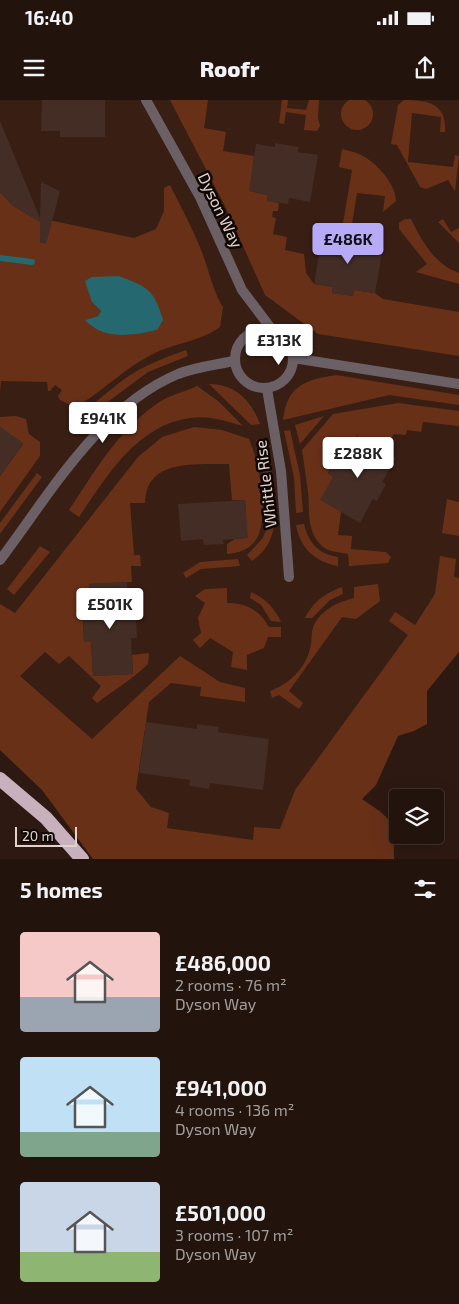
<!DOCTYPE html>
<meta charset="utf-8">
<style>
body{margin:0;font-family:"Exo 2",sans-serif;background:#2e201b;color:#f1f3f6;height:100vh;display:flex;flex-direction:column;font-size:19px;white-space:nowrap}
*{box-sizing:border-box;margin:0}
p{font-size:16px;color:#a29e9d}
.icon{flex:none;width:28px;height:28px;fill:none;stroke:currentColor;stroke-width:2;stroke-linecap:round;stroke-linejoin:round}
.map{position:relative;height:759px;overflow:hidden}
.sheet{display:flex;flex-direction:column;background:#22130d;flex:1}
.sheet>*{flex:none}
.controls{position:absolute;left:389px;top:689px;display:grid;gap:10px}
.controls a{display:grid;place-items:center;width:55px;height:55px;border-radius:5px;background:#22130d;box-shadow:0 5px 20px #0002,0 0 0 1px #3f322e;font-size:25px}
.scale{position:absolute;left:15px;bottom:12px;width:62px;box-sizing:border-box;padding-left:5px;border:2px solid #e1d2cd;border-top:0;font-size:14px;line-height:18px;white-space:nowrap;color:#e1d2cd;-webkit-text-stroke:4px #0f0704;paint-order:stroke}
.price{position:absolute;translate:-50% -42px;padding:0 11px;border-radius:5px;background:#fff;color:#222;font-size:16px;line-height:32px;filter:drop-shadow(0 1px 2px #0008)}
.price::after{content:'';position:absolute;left:50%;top:30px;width:15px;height:11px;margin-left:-8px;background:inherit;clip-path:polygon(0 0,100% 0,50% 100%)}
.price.active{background:#b7abf8;color:#111}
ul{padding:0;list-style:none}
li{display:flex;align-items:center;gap:15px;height:125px;padding:0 20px}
li span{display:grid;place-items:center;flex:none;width:140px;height:100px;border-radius:5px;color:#555}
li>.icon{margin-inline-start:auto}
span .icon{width:60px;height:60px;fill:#fffc;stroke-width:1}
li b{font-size:21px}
h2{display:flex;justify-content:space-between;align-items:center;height:60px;padding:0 20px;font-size:21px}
.status{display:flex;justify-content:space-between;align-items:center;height:35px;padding:0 25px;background:#22130d;direction:ltr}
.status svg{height:14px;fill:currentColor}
header{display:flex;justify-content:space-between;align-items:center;height:65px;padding:0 20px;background:#22130d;font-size:22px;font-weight:800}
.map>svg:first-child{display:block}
.built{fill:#391e14}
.green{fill:#693018;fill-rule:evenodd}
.water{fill:#26686f}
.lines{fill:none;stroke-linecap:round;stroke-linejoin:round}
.stream{stroke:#26686f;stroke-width:6}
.building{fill:#432d25}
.minor{stroke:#6b6066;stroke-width:10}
.tertiary{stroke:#6b6066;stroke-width:10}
.trunk{stroke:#c8b0bc;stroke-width:14}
.labels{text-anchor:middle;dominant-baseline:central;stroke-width:5;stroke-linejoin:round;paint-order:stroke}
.street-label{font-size:16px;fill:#e1d2cd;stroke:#0f0704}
</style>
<div class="status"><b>16:40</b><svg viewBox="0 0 49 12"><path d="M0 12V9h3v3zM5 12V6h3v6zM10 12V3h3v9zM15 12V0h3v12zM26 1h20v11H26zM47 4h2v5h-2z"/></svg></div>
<header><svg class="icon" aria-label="menu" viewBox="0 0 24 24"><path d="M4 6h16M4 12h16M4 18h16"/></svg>Roofr<svg class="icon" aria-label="share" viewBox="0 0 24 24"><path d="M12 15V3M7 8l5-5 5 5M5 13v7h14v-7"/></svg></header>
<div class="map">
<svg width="459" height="759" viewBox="0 0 459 759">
<rect width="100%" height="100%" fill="#2d1911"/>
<path class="built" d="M0,0H459V552L284,759H172L0,612Z"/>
<path class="green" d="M341 14a16 16 0 1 1 32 0a16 16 0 1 1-32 0Z
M170,0H208L204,28L226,32L223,51L254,56L250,91L268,95L267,101L279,103L278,111H273L272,117L276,118L273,134L287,137L285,150L304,154L306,173L314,184L333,187L332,193L353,196L354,190L375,193L383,199L459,212V256L318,234L265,195L225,106Z
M282,0H288L287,8L306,10L309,0H319L318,18L320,26L317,31L304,30L306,15L286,12L284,24L279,23Z
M404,0C429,0 447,4 445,32H440L441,17L412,13L408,62L453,67L455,55L459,56L455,91L448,80L426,89L420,87L397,45L391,44L398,5Z
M342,49C348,51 356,52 361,55C376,62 396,84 396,101L383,112L385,96L357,93L351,130L364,133V139L341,135L352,70L339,67Z
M170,85C181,107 193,129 202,152C208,168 214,194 223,207L220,227C201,241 176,243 155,253C125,267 103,292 75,307L60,300L58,296L62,290L55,285L50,291H48L47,282L1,281L0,293V92L12,105L30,116L134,138L156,129L164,111V88ZM92,202L157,230L128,235L85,220L98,216L101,211Z
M405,119H411C422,141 434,164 459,173V184L416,172L427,164L399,129V123Z
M443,119L451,132L459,128V143L438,122Z
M186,250L188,256L148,272L89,316L78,318V312C95,305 108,291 123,280C142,266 164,258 186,250Z
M336,275L459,295V305L389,295L283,320C287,286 304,280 336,275Z
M209,284C235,284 251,300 260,324L251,325Z
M197,286L218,301L243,326C226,321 208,315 190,318C137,325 106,377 79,417L69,410C95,371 118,330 158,303C169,295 185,292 197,286Z
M398,303L459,311V326L423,322L421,332L407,330L406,335L394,334L381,350L357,336L344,356L339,354L328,373L333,377L341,412L338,435L352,436L351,449L386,452L391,457L388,463L349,466L348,454C338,452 327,452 320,444C306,429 310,410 308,392C306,378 304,364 302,350L333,314Z
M16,316L26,319L29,334L40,342V356L0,412V376L23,344L0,327V317Z
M324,316L300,344L295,325Z
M194,327L222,330L249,339C259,361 269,416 257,438C251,449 239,453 227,454V444L235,439L247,438L245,400H232L229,364C196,365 146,358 145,403H130L134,455H140L141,466H131L132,482L89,484L91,518L83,519L84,542H91L93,576L133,574L132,555L149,553L148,564C133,579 114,590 97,603L92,598L101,586L69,556L59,564L45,552L20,576L92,639L180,556L220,582L245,588V602L200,596L201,587L171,583L149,602L136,689L151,707L169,713L167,728L253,740L254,727L280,729L295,690L408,535L389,521L395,512L415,525L435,494L440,456L456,459L454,477L459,478V552L427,591V624L414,631L398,636L376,685L362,699C393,720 394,719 394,759H93L42,690L0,650V504L15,513L138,357L162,337Z
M290,330L300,375L303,412L296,413L294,377L284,331Z
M262,338L269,360L275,414L268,413L266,388L256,340Z
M37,373L42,377L0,434V423Z
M447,399L459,402V436L442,433Z
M268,424L274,426C271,442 265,452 252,461L247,455L263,438Z
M304,424C309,444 319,454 338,457V466C315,462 300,448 296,425Z
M40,446L50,452L14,495L7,489Z
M238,459L240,466L201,469L186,478L183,473L200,462Z
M378,484L380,501L356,519L342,517L289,591L303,603L299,609L279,595L272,598L270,591C290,584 308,566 311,544C312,538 311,531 314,525C321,510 338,502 354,498V487Z
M342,487L343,494L330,500L312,518H305C314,501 324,494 342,487Z
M227,488V503C247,503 259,510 269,527H281V537H268L264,548L247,555V570L231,567L233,552L210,538L200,548L193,540L201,533L198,518L205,503L195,496L205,489Z
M251,492C266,499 274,507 281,522L271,521L261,505L250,498Z"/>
<path class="water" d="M119,176C147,187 154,189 163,220L157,230C132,236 103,240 85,220L98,216L101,211L92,202L85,181L92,177Z"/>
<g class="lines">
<path class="stream" d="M0,158L32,162"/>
</g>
<path class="building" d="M42,0H105V37H60V31H41Z
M0,21L40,118L41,82L60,91L46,144L40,143V122L12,105L0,92Z
M275,43L299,47L298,52L318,55L310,102L289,98L288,104L267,101L268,95L249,91L256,44L275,47Z
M341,135L364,139L363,144L383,147L375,193L354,190L353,196L332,193L333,187L314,184L322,137L341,140Z
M0,327L23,343L0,376Z
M357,336L396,358L382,382L386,384L377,401L373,399L360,423L320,400L333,377L328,374L340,354L344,356Z
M245,400L248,438L223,440L224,444L204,445L203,439L181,441L178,404Z
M127,482L129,517H136L137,538H131L133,574L93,576L91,542H84L83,518H91L89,484Z
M146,622L197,629V624L219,627L218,632L269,639L263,690L210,683L209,689L189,686L190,680L139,673Z"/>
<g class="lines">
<path class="minor" d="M267,289L281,371L289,477"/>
<path class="tertiary" d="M146,0L200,97L242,190L273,231
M235 259a29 29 0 1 1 58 0a29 29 0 1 1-58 0Z
M293,258L459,284
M0,460C50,394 99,307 178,274C196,267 215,265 234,261"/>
<path class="trunk" d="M0,679L46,718L82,759"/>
</g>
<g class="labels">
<g class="street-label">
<text transform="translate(221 110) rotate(64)">Dyson Way</text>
<text transform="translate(265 384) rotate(-97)">Whittle Rise</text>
</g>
</g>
</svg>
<div class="controls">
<a><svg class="icon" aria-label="layers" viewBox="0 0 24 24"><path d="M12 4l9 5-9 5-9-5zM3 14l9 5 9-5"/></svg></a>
</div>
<div class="scale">20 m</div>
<b class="price active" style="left:348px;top:165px">£486K</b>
<b class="price" style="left:279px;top:266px">£313K</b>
<b class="price" style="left:103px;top:344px">£941K</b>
<b class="price" style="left:358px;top:379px">£288K</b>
<b class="price" style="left:110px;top:530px">£501K</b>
</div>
<section class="sheet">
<h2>5 homes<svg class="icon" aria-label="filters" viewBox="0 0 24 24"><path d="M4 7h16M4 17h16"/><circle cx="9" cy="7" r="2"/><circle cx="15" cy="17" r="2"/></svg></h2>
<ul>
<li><span style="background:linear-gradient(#f6c9c9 65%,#9aa5b1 0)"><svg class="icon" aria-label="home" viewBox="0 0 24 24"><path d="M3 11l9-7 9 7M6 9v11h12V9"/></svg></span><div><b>£486,000</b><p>2 rooms · 76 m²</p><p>Dyson Way</p></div></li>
<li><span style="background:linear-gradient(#bfe0f5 75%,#7fa58c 0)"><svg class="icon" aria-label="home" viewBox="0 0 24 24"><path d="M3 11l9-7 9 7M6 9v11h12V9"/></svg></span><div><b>£941,000</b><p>4 rooms · 136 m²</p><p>Dyson Way</p></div></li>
<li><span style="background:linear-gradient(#c9d6e8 70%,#8fb573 0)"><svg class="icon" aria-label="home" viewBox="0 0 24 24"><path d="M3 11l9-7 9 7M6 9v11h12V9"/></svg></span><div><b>£501,000</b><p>3 rooms · 107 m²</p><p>Dyson Way</p></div></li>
</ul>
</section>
